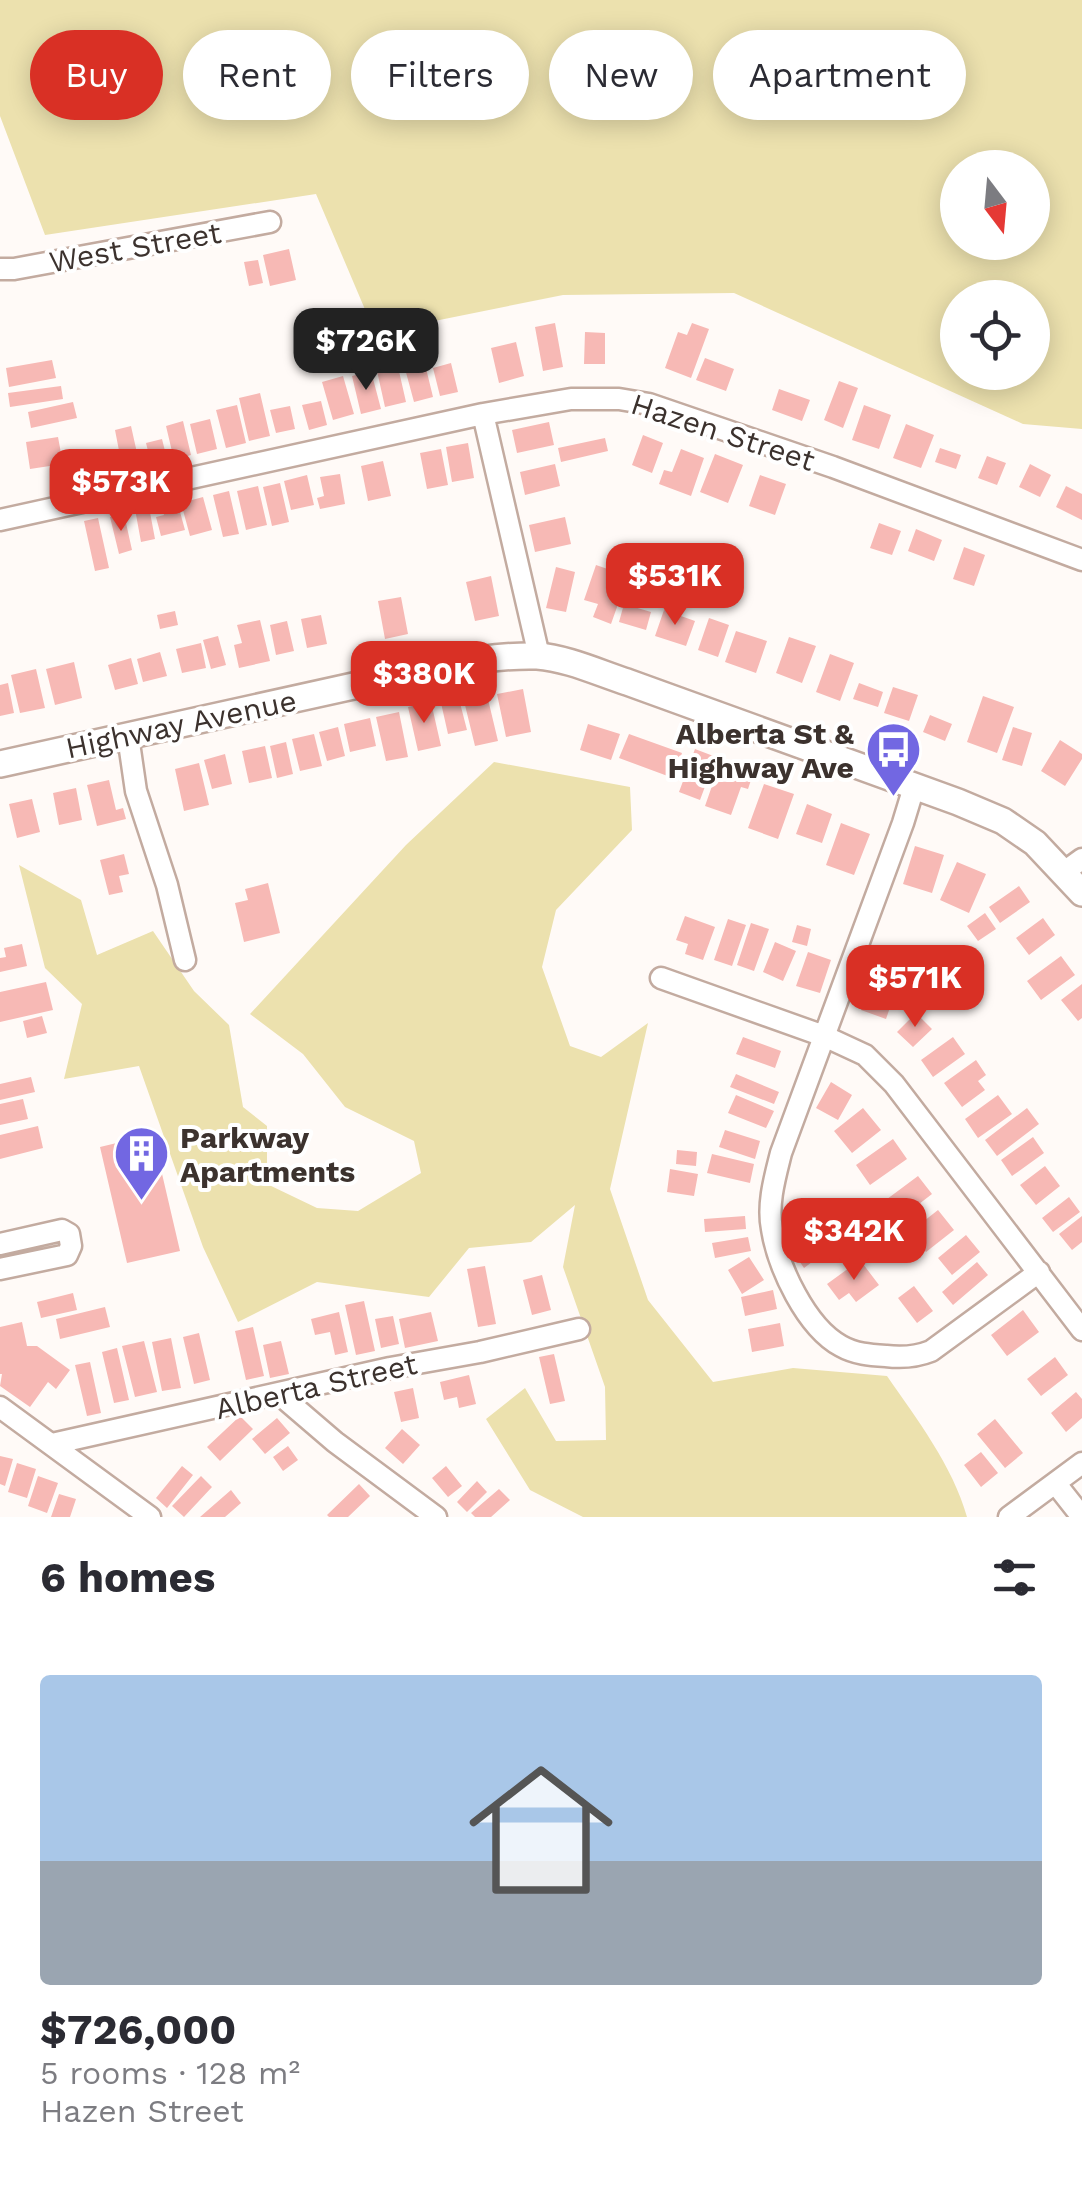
<!DOCTYPE html>
<meta charset="utf-8">
<style>
body{margin:0;font-family:"Work Sans",sans-serif;background:#f2f2f3;color:#2b2b33;height:100vh;display:flex;flex-direction:column;font-size:38px;white-space:nowrap}
*{box-sizing:border-box;margin:0}
p{font-size:32px;color:#7c7c81}
.icon{flex:none;width:55px;height:55px;fill:none;stroke:currentColor;stroke-width:2;stroke-linecap:round;stroke-linejoin:round}
.map{position:relative;height:1517px;overflow:hidden}
.drawer{display:flex;flex-direction:column;background:#fff;flex:1}
.drawer>*{flex:none}
.top-card{position:absolute;left:30px;top:30px;width:1022px;height:90px;display:flex;gap:20px}
.needle{width:65px;rotate:164deg}
.controls{position:absolute;left:940px;top:150px;display:grid;gap:20px}
.controls a{display:grid;place-items:center;width:110px;height:110px;border-radius:50%;background:#fff;box-shadow:0 5px 25px #0003;font-size:50px}
.price{position:absolute;translate:-50% -85px;padding:0 22px;border-radius:20px;background:#d93025;color:#fff;font-size:32px;line-height:65px;filter:drop-shadow(0 2px 5px #0008)}
.price::after{content:'';position:absolute;left:50%;top:60px;width:30px;height:22px;margin-left:-15px;background:inherit;clip-path:polygon(0 0,100% 0,50% 100%)}
.price.on{background:#222;color:#fff}
ul{padding:0;list-style:none}
li{display:grid;align-content:center;gap:20px;height:530px;padding:0 40px}
li span{display:grid;place-items:center;height:310px;border-radius:10px;color:#555}
li>.icon{margin-inline-start:auto}
span .icon{width:180px;height:180px;fill:#fffc;stroke-width:1}
li b{font-size:42px}
h2{display:flex;justify-content:space-between;align-items:center;height:120px;padding:0 40px;font-size:42px}
.chip{padding:0 35px;border-radius:45px;background:#fff;box-shadow:0 5px 25px #0003;font-size:35px;line-height:90px}
.chip.on{background:#d93025;color:#fff}
.map>svg:first-child{display:block}
.green{fill:#ece1ae;fill-rule:evenodd}
.building{fill:#f7b9b5}
.lines{fill:none;stroke-linecap:round;stroke-linejoin:round}
.minor-casing{stroke:#c3aba0;stroke-width:25}
.major-casing{stroke:#c3aba0;stroke-width:30}
.minor{stroke:#fff;stroke-width:20}
.major{stroke:#fff;stroke-width:25}
.labels{text-anchor:middle;dominant-baseline:central;stroke-width:8;stroke-linejoin:round;paint-order:stroke}
.street-label{font-size:30px;fill:#3c322e;stroke:#fff}
.poi-label{font-size:30px;font-weight:bold;fill:#3c322e;stroke:#fff;text-anchor:end}
</style>
<div class="map">
<svg width="1082" height="1517" viewBox="0 0 1082 1517">
<rect width="100%" height="100%" fill="#fffaf7"/>
<path class="green" d="M0,0H1082V429L1023,424L734,293L563,295L375,333L316,194L45,235L0,116ZM958,168H1032V242H958ZM958,298H1032V372H958Z
M494,762L630,787L632,830L556,910L542,967L570,1046L601,1057L648,1023L610,1189L648,1300L713,1382L793,1368L887,1376C916,1418 953,1466 967,1517H583L530,1490L486,1419L525,1388L556,1441L606,1440L605,1387L563,1267L575,1205L531,1242L469,1248L429,1297L317,1282L238,1322L203,1247L139,1066L64,1079L82,1004L45,968L19,865L81,900L97,955L153,931L194,991L229,1025L243,1107L267,1126V1184L317,1208L358,1211L421,1173L414,1141L345,1107L303,1054L250,1014L406,845Z"/>
<path class="building" d="M289,249L296,280L270,286L263,255Z
M258,260L263,283L249,286L244,262Z
M555,323L563,367L543,371L535,327Z
M692,323L709,329L691,378L665,368L678,332L687,335Z
M585,332L605,333V364H584Z
M516,342L524,376L499,383L491,348Z
M396,358L406,402L385,407L375,362Z
M705,358L734,369L726,391L696,380Z
M52,360L56,378L9,387L6,368Z
M424,360L433,397L414,402L404,365Z
M451,363L458,392L440,396L433,368Z
M371,371L381,409L361,414L352,376Z
M343,376L354,414L333,420L322,382Z
M839,381L858,388L843,428L824,420Z
M61,386L63,399L10,407L8,393Z
M779,389L810,400L802,421L772,410Z
M260,393L270,436L249,441L239,398Z
M321,401L327,425L309,430L302,405Z
M73,402L77,418L31,428L28,412Z
M237,405L246,443L226,448L216,410Z
M864,405L891,415L879,449L852,440Z
M290,406L295,429L276,433L270,410Z
M210,419L217,449L197,454L190,424Z
M183,421L191,455L174,460L166,426Z
M549,422L554,445L517,453L512,430Z
M906,424L934,435L921,468L893,458Z
M131,426L139,462L122,466L115,430Z
M643,435L663,443L652,473L632,465Z
M58,437L63,464L30,469L26,442Z
M605,438L608,451L561,462L558,448Z
M162,439L169,467L153,471L146,443Z
M468,443L474,478L452,482L446,447Z
M940,448L961,455L956,469L935,462Z
M441,449L448,485L427,489L420,453Z
M681,449L704,458L691,496L659,484L664,470L672,472Z
M715,454L743,465L728,503L700,492Z
M987,456L1006,463L997,485L978,478Z
M383,461L391,496L368,501L361,466Z
M93,463L96,481L61,488L58,471Z
M555,464L560,486L525,495L520,472Z
M1030,464L1051,475L1040,497L1019,487Z
M340,474L345,504L320,509L317,498L324,496L320,477Z
M307,475L314,505L291,510L284,481Z
M760,475L786,484L775,515L749,506Z
M280,483L289,522L272,526L263,487Z
M258,486L267,525L246,530L237,491Z
M1066,486L1082,494V520L1056,507Z
M229,491L239,534L223,537L213,495Z
M203,497L212,530L190,536L181,503Z
M177,501L185,530L161,536L156,517L164,515L161,505Z
M149,507L155,539L141,542L135,509Z
M124,514L132,550L119,554L110,517Z
M565,517L571,544L535,552L529,525Z
M98,518L109,568L95,571L84,521Z
M879,523L901,531L892,555L870,548Z
M916,529L942,540L934,561L908,551Z
M964,547L985,555L974,586L953,579Z
M596,565L628,576L611,624L593,617L598,604L584,600Z
M556,567L575,572L566,612L546,608Z
M491,576L499,616L475,621L466,582Z
M401,597L408,634L385,639L378,601Z
M624,604L651,612L646,630L619,622Z
M664,610L695,621L686,646L655,636Z
M175,611L178,625L160,629L157,615Z
M321,615L327,644L307,648L301,619Z
M709,618L729,625L718,657L698,650Z
M260,620L270,661L239,668L234,645L242,643L237,625Z
M287,621L294,651L276,655L270,625Z
M736,631L767,641L756,673L725,662Z
M218,636L226,665L211,669L203,640Z
M789,637L816,646L802,683L776,673Z
M201,643L206,668L182,673L176,649Z
M160,652L167,676L143,682L137,659Z
M830,654L854,663L840,701L816,692Z
M131,658L138,684L115,690L108,665Z
M74,662L82,698L55,705L46,669Z
M36,669L45,708L20,713L11,675Z
M8,683L14,713L0,716V685Z
M859,683L883,692L878,707L853,699Z
M893,687L918,695L909,721L884,713Z
M523,689L531,732L506,737L497,694Z
M487,695L498,741L475,746L464,701Z
M983,696L1014,707L997,753L967,742Z
M459,699L467,730L448,734L441,703Z
M431,702L441,746L418,751L408,707Z
M399,712L408,757L386,761L376,717Z
M930,715L952,724L945,741L923,732Z
M370,718L376,746L350,752L344,724Z
M588,724L620,734L611,760L580,750Z
M338,727L345,756L327,761L319,732Z
M1013,727L1032,733L1022,766L1002,760Z
M314,734L322,766L300,771L292,739Z
M629,734L682,753L673,778L619,758Z
M1060,740L1082,754V759L1065,786L1041,771Z
M286,742L293,774L277,778L270,746Z
M265,746L272,778L249,783L242,751Z
M695,749L716,757L700,800L679,792Z
M225,754L232,784L212,789L204,760Z
M199,763L209,805L184,811L175,769Z
M720,763L753,774L748,789L741,787L731,815L705,806Z
M109,780L116,810L123,808L126,819L97,826L87,785Z
M764,784L794,794L778,839L748,828Z
M76,788L82,820L59,825L53,793Z
M32,799L40,832L17,838L9,804Z
M807,804L832,814L822,843L796,834Z
M841,823L870,834L854,875L826,865Z
M915,846L944,855L932,893L903,884Z
M124,854L129,874L119,876L123,892L109,895L100,860Z
M957,862L986,874L969,913L940,900Z
M268,883L280,933L244,942L235,903L248,900L245,889Z
M1019,886L1030,902L1000,923L989,907Z
M985,913L996,929L978,941L967,926Z
M685,916L715,927L703,960L685,954L688,944L676,940Z
M1043,918L1055,935L1029,955L1016,938Z
M728,919L746,925L732,966L714,960Z
M751,923L769,929L754,971L737,965Z
M797,925L811,929L807,946L792,942Z
M775,942L796,951L783,981L763,972Z
M22,944L27,966L0,972V958L6,957L4,948Z
M808,952L831,960L820,993L796,986Z
M1061,956L1075,975L1041,1000L1027,981Z
M872,979L897,987L886,1019L861,1010Z
M46,982L53,1010L0,1022V992Z
M1082,984V1018L1078,1021L1061,1000Z
M916,1013L932,1029L913,1047L897,1032Z
M42,1016L47,1033L27,1038L23,1021Z
M743,1037L781,1051L775,1068L736,1054Z
M953,1037L965,1054L933,1077L921,1060Z
M976,1060L986,1075L978,1081L985,1090L962,1107L944,1083Z
M736,1074L779,1092L774,1104L730,1087Z
M31,1077L35,1092L0,1100V1084Z
M831,1082L852,1095L838,1120L816,1108Z
M736,1095L774,1111L766,1128L728,1113Z
M998,1095L1012,1114L978,1138L965,1119Z
M23,1099L28,1119L0,1125V1104Z
M863,1108L881,1130L852,1153L834,1131Z
M1027,1108L1039,1124L997,1156L985,1140Z
M38,1126L43,1148L0,1159V1135Z
M725,1130L760,1141L755,1159L719,1147Z
M1033,1137L1044,1153L1012,1176L1001,1160Z
M893,1139L907,1159L870,1185L856,1165Z
M125,1141L129,1155L156,1148L180,1251L127,1263L100,1147Z
M677,1150L697,1152L696,1166L676,1164Z
M712,1154L754,1164L750,1183L707,1173Z
M1045,1166L1060,1186L1036,1205L1020,1185Z
M670,1169L698,1174L694,1196L667,1192Z
M918,1176L932,1194L893,1224L879,1205Z
M1069,1197L1080,1212L1053,1232L1042,1218Z
M938,1210L954,1230L926,1252L910,1232Z
M745,1216L746,1229L705,1232L704,1219Z
M1082,1216V1242L1072,1250L1059,1234Z
M966,1235L980,1252L952,1275L938,1258Z
M748,1237L751,1251L715,1258L712,1243Z
M804,1244L816,1259L804,1268L793,1252Z
M749,1257L764,1280L742,1294L728,1270Z
M860,1260L879,1285L856,1302L849,1293L839,1300L827,1284Z
M977,1262L988,1275L953,1305L942,1292Z
M485,1266L496,1324L478,1327L467,1269Z
M542,1275L551,1310L532,1315L523,1280Z
M914,1286L933,1311L917,1323L898,1298Z
M773,1290L777,1309L745,1316L741,1297Z
M73,1293L77,1310L41,1318L37,1302Z
M364,1301L375,1351L356,1355L345,1305Z
M105,1307L110,1327L60,1339L56,1319Z
M1023,1310L1039,1332L1007,1356L991,1335Z
M339,1312L348,1352L335,1355L330,1332L315,1335L311,1319Z
M431,1312L438,1341L405,1348L399,1319Z
M393,1316L399,1344L381,1348L375,1319Z
M22,1322L27,1346H37L70,1370L56,1389L48,1382L30,1407L0,1386L2,1374H0V1327Z
M780,1323L784,1346L752,1352L748,1329Z
M253,1327L264,1376L246,1380L235,1331Z
M199,1333L210,1380L194,1384L183,1337Z
M171,1338L181,1388L162,1391L152,1342Z
M144,1341L157,1392L135,1397L122,1346Z
M281,1341L289,1374L270,1378L263,1345Z
M117,1348L129,1400L114,1403L102,1352Z
M554,1354L565,1401L550,1404L539,1357Z
M1055,1357L1068,1375L1041,1396L1027,1379Z
M90,1362L101,1413L87,1416L75,1365Z
M469,1375L476,1404L459,1408L457,1397L444,1400L440,1382Z
M413,1388L419,1418L401,1422L394,1392Z
M1076,1392L1082,1399V1418L1066,1432L1051,1413Z
M240,1416L253,1429L220,1461L207,1447Z
M277,1418L290,1433L265,1454L252,1439Z
M995,1419L1023,1453L1005,1468L977,1434Z
M402,1429L420,1445L403,1464L385,1448Z
M288,1446L298,1460L283,1471L273,1457Z
M981,1452L998,1473L981,1487L964,1465Z
M0,1456L13,1459L5,1486L0,1484Z
M17,1463L36,1469L27,1498L8,1492Z
M182,1466L193,1475L167,1508L156,1498Z
M446,1466L462,1486L448,1497L432,1478Z
M38,1476L58,1483L47,1513L28,1506Z
M201,1476L212,1487L184,1517L172,1506Z
M477,1481L487,1492L467,1512L457,1502Z
M359,1484L370,1496L348,1517H329L327,1515Z
M499,1489L510,1500L491,1517H475L471,1513Z
M231,1490L241,1503L225,1517H200Z
M59,1494L76,1499L70,1517H51Z"/>
<g class="lines">
<defs>
<path id="minor" d="M0,269H14L270,222
M483,414L539,656
M0,520L483,414L571,399H619L649,404L833,467L1082,560
M128,736L136,791L167,885L185,960
M914,787L903,823L781,1153C775,1177 767,1204 772,1229C778,1267 806,1327 841,1346C855,1354 870,1355 886,1356C902,1358 916,1357 931,1351L1039,1272
M1064,872L1082,859
M661,978L824,1036L865,1055L894,1084L1082,1330
M0,1244L62,1230L69,1234L71,1246L67,1255L0,1269
M279,1394L335,1442L436,1517
M0,1407L150,1517
M52,1444L390,1368L480,1352L579,1329
M1056,1484L1082,1517
M1009,1517L1082,1463"/>
<path id="major" d="M0,764L444,666C474,660 506,655 537,656C567,658 599,673 627,682L958,802L1003,821L1035,843L1082,893"/>
</defs>
<use href="#minor" class="minor-casing"/>
<use href="#major" class="major-casing"/>
<use href="#minor" class="minor"/>
<use href="#major" class="major"/>
</g>
<defs>
<symbol id="bus-pin" viewBox="-11 -11 22 30"><path d="M0 17L-7.5 6A9.5 9.5 0 1 1 7.5 6Z" fill="#7267e2" stroke="#fff"/><path d="M-5-6H5V4H4V6H2V4H-2V6H-4V4H-5ZM-3.5-4V0h7V-4ZM-3.5 1.2v1.5H-2V1.2ZM2 1.2v1.5H3.5V1.2Z" fill="#fff"/></symbol>
<symbol id="building-pin" viewBox="-11 -11 22 30"><path d="M0 17L-7.5 6A9.5 9.5 0 1 1 7.5 6Z" fill="#7267e2" stroke="#fff"/><path d="M-4-6H4V6H1V3H-1V6H-4ZM-2.5-4.3h1.7v1.8h-1.7ZM.8-4.3h1.7v1.8H.8ZM-2.5-1h1.7V.8h-1.7ZM.8-1h1.7V.8H.8Z" fill="#fff"/></symbol>
</defs>
<g fill-rule="evenodd">
<use href="#bus-pin" x="862" y="718" width="63" height="86"/>
<use href="#building-pin" x="110" y="1122" width="63" height="86"/>
</g>
<g class="labels">
<g class="street-label">
<text transform="translate(135 247) rotate(-10)">West Street</text>
<text transform="translate(723 432) rotate(18)">Hazen Street</text>
<text transform="translate(181 724) rotate(-12)">Highway Avenue</text>
<text transform="translate(316 1386) rotate(-13)">Alberta Street</text>
</g>
<g class="poi-label">
<text x="854" y="733">Alberta St &amp;<tspan x="854" dy="34">Highway Ave</tspan></text>
<text x="180" y="1137" text-anchor="start">Parkway<tspan x="180" dy="34">Apartments</tspan></text>
</g>
</g>
</svg>
<div class="controls">
<a><svg class="needle" viewBox="-14 -14 28 28"><path d="M0-13l5 13h-10z" fill="#e53935"/><path d="M0 13l5-13h-10z" fill="#7c7c81"/></svg></a>
<a><svg class="icon" aria-label="locate" viewBox="0 0 24 24"><circle cx="12" cy="12" r="6"/><path d="M12 2v4M12 18v4M2 12h4M18 12h4"/></svg></a>
</div>
<b class="price on" style="left:366px;top:393px">$726K</b>
<b class="price" style="left:121px;top:534px">$573K</b>
<b class="price" style="left:675px;top:628px">$531K</b>
<b class="price" style="left:424px;top:726px">$380K</b>
<b class="price" style="left:915px;top:1030px">$571K</b>
<b class="price" style="left:854px;top:1283px">$342K</b>
<div class="top-card">
<a class="chip on">Buy</a>
<a class="chip">Rent</a>
<a class="chip">Filters</a>
<a class="chip">New</a>
<a class="chip">Apartment</a>
</div>
</div>
<section class="drawer">
<h2>6 homes<svg class="icon" aria-label="filters" viewBox="0 0 24 24"><path d="M4 7h16M4 17h16"/><circle cx="9" cy="7" r="2"/><circle cx="15" cy="17" r="2"/></svg></h2>
<ul>
<li><span style="background:linear-gradient(#a9c7e8 60%,#9aa5b1 0)"><svg class="icon" aria-label="home" viewBox="0 0 24 24"><path d="M3 11l9-7 9 7M6 9v11h12V9"/></svg></span><div><b>$726,000</b><p>5 rooms · 128 m²</p><p>Hazen Street</p></div></li>
</ul>
</section>
